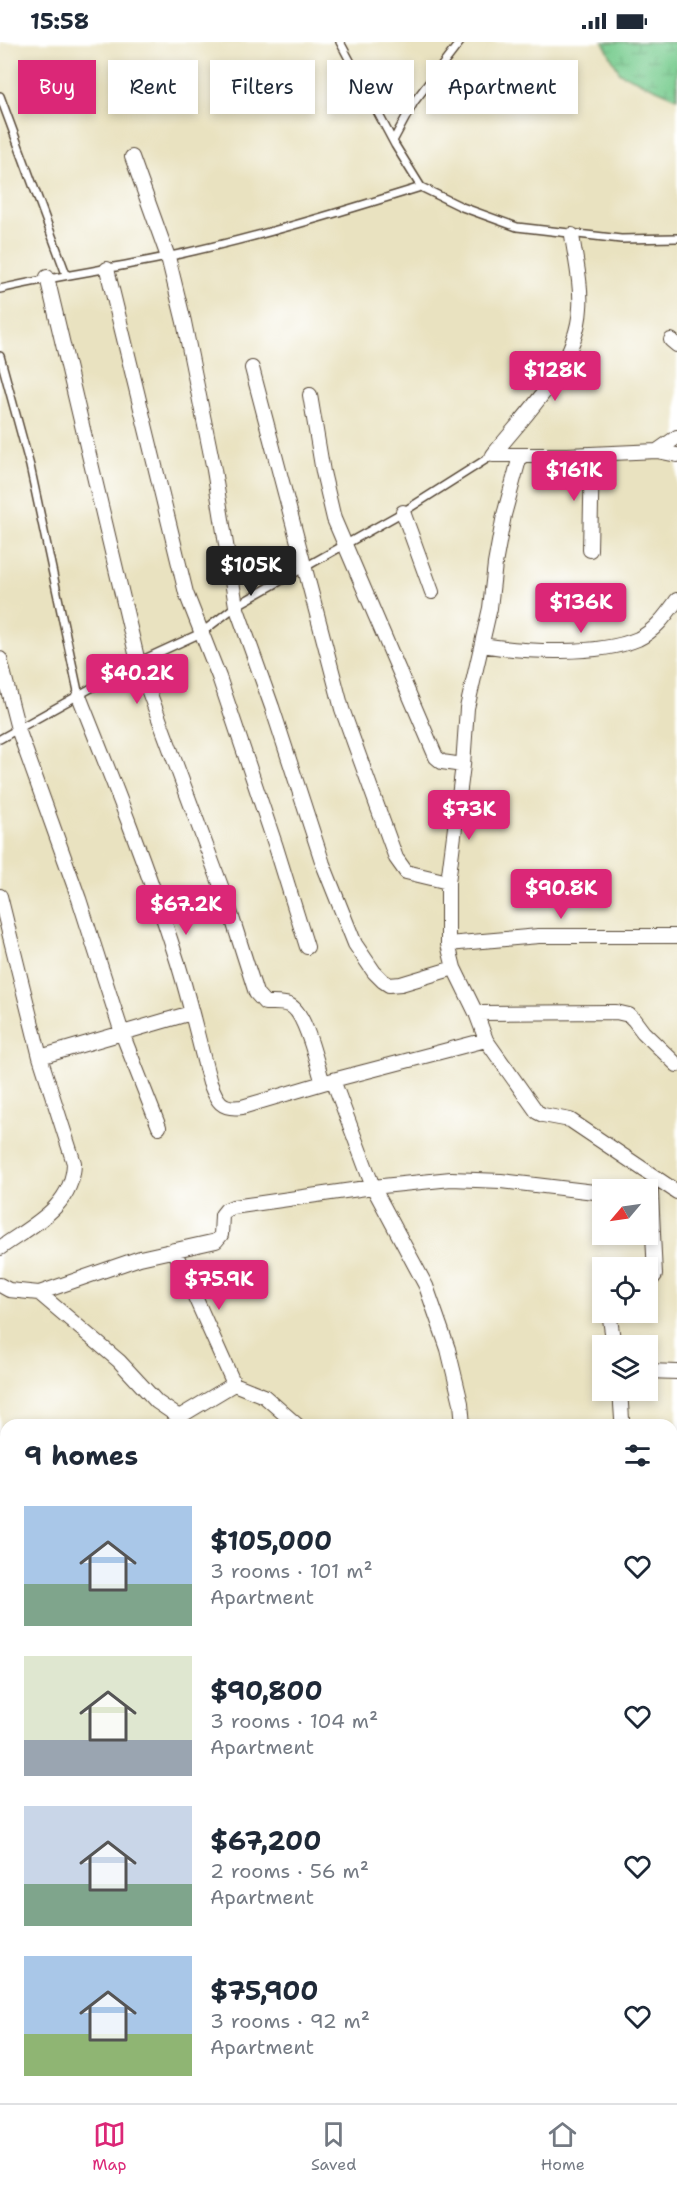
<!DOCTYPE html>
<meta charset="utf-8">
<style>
body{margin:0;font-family:"Shantell Sans",sans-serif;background:#f6f6f7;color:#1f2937;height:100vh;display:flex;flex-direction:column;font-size:22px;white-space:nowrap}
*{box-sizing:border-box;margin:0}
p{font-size:20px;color:#747a83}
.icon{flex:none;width:33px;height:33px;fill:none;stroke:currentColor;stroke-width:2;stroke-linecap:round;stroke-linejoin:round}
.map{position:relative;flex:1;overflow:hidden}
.drawer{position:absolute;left:0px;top:1377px;width:678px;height:684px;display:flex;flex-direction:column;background:#fff;border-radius:18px 18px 0 0;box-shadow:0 3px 9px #0003}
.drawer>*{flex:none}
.banner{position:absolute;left:18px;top:18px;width:642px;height:54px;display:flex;gap:12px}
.needle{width:39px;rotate:241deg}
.fabs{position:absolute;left:592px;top:1137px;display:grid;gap:12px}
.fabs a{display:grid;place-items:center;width:66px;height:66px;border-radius:0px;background:#fff;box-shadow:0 3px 9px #0003;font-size:30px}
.price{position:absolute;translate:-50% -51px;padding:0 14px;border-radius:6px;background:#db2777;color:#fff;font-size:20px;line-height:39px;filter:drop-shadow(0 2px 3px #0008)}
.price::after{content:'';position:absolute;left:50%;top:36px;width:18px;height:14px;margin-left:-9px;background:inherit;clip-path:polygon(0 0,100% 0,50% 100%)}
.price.active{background:#222;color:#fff}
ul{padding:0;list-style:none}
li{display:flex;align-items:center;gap:18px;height:150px;padding:0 24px}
li span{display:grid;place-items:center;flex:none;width:168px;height:120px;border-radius:0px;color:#555}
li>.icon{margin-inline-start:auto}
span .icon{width:72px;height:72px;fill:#fffc;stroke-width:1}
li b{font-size:26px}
h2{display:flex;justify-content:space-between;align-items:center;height:72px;padding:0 24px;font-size:26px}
.pill{padding:0 21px;border-radius:0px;background:#fff;box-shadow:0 3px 9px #0003;font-size:21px;line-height:54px}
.pill.active{background:#db2777;color:#fff}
.status{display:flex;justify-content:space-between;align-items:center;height:42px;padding:0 30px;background:#fff;direction:ltr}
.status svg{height:16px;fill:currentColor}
.tab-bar{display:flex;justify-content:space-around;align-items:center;height:84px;border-top:2px solid #e0e1e3;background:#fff;font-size:16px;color:#747a83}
.tab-bar a{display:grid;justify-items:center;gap:3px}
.tab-bar .active{color:#db2777}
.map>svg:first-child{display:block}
.wetland{fill:url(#wetland-marsh);stroke:#5a7b56;stroke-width:1.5}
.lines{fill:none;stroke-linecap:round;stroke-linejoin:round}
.service-casing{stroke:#554636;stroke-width:10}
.minor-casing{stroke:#554636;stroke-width:16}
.service{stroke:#fff;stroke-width:7}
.minor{stroke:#fff;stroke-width:14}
</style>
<div class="status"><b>15:58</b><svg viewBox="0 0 49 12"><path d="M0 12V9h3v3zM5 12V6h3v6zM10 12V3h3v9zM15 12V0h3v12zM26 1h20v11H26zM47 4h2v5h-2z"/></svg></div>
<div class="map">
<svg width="677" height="2061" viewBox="0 0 677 2061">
<defs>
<pattern id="wetland-marsh" width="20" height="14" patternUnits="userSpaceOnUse" patternTransform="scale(1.5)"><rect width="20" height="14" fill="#78cc8f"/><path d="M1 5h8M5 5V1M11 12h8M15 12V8" fill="none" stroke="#69af7b"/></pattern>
</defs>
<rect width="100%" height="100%" fill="#fff"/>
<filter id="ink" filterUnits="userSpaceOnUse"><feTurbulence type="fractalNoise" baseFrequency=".0167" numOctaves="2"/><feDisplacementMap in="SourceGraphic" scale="12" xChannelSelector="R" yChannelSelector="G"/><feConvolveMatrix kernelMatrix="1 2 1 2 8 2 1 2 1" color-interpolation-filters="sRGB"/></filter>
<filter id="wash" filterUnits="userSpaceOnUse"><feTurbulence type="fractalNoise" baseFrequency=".008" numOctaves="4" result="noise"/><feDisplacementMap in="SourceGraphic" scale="24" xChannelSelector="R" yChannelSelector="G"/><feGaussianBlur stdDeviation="1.35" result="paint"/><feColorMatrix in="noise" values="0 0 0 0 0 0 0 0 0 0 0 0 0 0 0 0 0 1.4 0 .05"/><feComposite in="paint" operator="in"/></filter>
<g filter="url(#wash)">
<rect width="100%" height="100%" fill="#e9e2c0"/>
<path class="wetland" d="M603,0H677V56L620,31Z"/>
</g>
<g filter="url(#ink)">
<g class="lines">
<defs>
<path id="service" d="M340,0L395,103L421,145L462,165L517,185L621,197L677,196
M0,54L66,232
M393,99L414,60L460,0
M0,247C55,234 111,227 166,215C252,197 337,171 421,145
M0,314L30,424L79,654
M0,697L138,620L201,591L236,564L403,470L493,413"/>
<path id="minor" d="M132,115L168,215L184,280L214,428L236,564L272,665L323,822L355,902L374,930L383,939L389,943L401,942L454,926
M572,193C575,216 582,242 580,266C577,323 527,370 493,413H568L657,409L677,413
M107,227L186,551L219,635L276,805L307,905
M47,235L138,620L228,863L256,951L265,961C272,961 282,960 289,963C306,969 317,1024 323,1041
M671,298L677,303
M252,326L342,667L396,816L406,830L448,840
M310,353L323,430L334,477L436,715L442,720L463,723
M657,409L677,395
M403,470L432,550
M590,508L592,413
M482,603C524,610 598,614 638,597C655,589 666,573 677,558
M0,617L18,687L79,857L122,991L159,1085
M79,654C113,739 147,824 175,912C189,954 198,998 210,1041C217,1059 221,1068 242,1065L333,1038L486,998L476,971L454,926L448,902V840L463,723L467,666L490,566L495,522L504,473L520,414
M0,854L40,1015L74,1121C73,1165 32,1183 0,1206
M448,902L539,894H677
M476,971L616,970L629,973L634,978L643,990L677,1023
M486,998L537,1070L543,1073L570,1078L677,1150
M40,1015L191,971
M333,1038L373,1145L426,1244L448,1307L461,1361L463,1383
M174,1208L234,1342
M648,1242L655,1233L651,1150
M0,1243L9,1248L39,1251L140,1216L216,1199L221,1193L222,1173L226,1168L233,1165L373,1145L451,1137L501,1139L603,1151
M39,1251L119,1319L157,1360L179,1375L184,1383
M609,1270L614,1304
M648,1329L677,1330
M620,1348L622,1377
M179,1375L234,1342L264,1354L297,1383
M672,1494L677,1491
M672,1625L677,1628
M0,1646L6,1643
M672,1695L677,1686
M672,1719L677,1724
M0,1854L6,1857
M672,1901L677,1899
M0,1915L6,1929
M672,2017L677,2028
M74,2055L78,2061
M283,2055L285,2061
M382,2055L384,2061
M452,2055L453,2061
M559,2055L560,2061"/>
</defs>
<use href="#service" class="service-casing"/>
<use href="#minor" class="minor-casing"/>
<use href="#service" class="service"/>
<use href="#minor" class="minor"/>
</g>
</g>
</svg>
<div class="fabs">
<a><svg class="needle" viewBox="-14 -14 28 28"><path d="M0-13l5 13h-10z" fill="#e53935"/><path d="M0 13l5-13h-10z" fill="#747a83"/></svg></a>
<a><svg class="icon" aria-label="locate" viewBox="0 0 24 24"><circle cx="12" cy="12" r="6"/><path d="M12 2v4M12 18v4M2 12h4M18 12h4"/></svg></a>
<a><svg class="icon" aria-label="layers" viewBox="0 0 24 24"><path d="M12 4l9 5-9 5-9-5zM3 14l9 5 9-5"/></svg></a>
</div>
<b class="price" style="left:555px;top:360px">$128K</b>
<b class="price" style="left:574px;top:460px">$161K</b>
<b class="price active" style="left:251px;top:555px">$105K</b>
<b class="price" style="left:581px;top:592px">$136K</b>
<b class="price" style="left:137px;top:663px">$40.2K</b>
<b class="price" style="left:469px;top:799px">$73K</b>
<b class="price" style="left:561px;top:878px">$90.8K</b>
<b class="price" style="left:186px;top:894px">$67.2K</b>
<b class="price" style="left:219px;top:1269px">$75.9K</b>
<div class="banner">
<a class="pill active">Buy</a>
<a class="pill">Rent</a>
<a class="pill">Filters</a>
<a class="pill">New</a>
<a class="pill">Apartment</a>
</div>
<section class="drawer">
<h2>9 homes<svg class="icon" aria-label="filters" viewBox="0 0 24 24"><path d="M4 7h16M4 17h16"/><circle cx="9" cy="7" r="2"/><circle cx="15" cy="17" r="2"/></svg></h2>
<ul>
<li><span style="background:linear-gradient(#a9c7e8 65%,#7fa58c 0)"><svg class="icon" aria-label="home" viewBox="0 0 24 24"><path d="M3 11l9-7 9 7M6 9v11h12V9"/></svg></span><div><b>$105,000</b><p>3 rooms · 101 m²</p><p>Apartment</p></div><svg class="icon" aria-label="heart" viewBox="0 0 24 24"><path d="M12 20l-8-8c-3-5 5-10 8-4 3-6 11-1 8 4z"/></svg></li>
<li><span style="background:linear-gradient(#dfe7d0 70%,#9aa5b1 0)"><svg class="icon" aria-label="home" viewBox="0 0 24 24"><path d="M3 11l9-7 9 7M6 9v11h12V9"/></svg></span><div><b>$90,800</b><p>3 rooms · 104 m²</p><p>Apartment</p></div><svg class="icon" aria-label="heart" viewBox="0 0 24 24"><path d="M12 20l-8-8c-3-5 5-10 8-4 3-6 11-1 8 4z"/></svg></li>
<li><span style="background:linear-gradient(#c9d6e8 65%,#7fa58c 0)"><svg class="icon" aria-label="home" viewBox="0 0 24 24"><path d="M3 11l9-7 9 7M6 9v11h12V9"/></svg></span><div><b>$67,200</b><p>2 rooms · 56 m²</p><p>Apartment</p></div><svg class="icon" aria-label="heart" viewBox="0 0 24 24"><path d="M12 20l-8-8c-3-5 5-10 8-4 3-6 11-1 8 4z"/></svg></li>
<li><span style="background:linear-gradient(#a9c7e8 65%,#8fb573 0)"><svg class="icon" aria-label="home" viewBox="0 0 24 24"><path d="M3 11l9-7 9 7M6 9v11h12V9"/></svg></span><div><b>$75,900</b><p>3 rooms · 92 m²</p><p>Apartment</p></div><svg class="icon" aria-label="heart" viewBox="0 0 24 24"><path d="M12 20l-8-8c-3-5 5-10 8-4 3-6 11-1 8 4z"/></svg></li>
</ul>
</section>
</div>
<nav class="tab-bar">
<a class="active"><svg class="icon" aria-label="map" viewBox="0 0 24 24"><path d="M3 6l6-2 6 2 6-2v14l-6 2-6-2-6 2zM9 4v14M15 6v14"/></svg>Map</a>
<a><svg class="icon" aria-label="saved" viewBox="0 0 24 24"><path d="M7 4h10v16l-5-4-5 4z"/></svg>Saved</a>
<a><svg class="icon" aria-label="home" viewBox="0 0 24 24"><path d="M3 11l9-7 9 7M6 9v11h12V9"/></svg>Home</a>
</nav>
